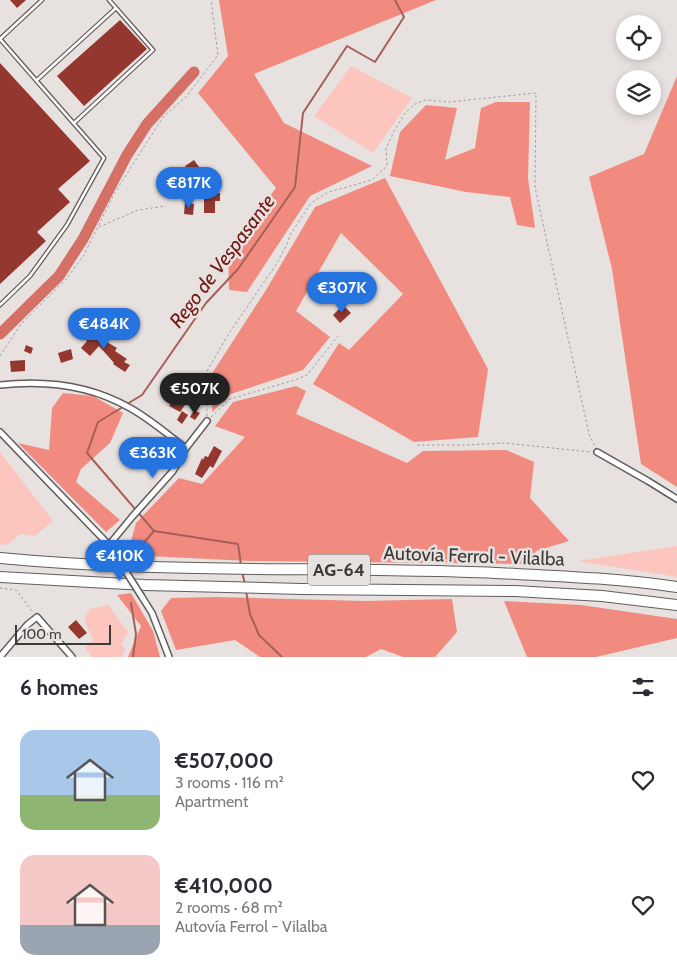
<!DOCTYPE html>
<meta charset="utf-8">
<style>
body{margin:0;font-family:Cabin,sans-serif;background:#f2f2f3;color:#2b2b33;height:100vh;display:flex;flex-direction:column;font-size:19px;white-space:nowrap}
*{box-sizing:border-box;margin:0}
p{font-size:16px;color:#7c7c81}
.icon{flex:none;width:28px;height:28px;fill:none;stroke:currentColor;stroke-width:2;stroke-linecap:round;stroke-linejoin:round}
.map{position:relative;height:657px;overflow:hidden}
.details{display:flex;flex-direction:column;background:#fff;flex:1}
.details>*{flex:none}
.fabs{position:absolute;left:616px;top:15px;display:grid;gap:10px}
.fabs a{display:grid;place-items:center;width:45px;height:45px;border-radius:50%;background:#fff;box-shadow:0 2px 8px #0003;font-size:25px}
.scale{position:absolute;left:15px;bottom:12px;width:96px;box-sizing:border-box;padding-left:5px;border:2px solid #3c3a39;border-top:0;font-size:14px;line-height:18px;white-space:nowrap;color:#3c3a39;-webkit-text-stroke:4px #e7e1e0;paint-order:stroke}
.price{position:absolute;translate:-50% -42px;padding:0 11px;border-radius:18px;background:#2573de;color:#fff;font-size:16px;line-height:32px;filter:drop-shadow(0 1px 2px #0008)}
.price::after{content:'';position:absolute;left:50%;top:30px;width:15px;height:11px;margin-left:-8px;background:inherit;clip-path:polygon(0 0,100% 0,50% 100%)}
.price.current{background:#222;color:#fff}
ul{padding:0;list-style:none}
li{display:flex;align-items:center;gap:15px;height:125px;padding:0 20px}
li span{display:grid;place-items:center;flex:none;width:140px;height:100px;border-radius:15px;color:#555}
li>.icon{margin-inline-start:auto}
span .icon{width:60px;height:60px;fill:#fffc;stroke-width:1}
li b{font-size:21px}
h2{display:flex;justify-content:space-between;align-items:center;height:60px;padding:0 20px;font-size:21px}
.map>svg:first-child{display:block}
.green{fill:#fcc5bd}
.forest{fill:#f28b7f}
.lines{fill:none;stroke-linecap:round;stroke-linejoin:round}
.stream{stroke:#a66058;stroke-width:2}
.river{stroke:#d47065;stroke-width:11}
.building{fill:#94372f}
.lane-casing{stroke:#625d5c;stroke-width:5}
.street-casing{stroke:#625d5c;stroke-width:8}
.highway-casing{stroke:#625d5c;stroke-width:12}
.path{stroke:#a19d9c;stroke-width:1;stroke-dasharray:2.5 2.5;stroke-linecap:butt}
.lane{stroke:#fff;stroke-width:2.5}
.street{stroke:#fff;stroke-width:5}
.highway{stroke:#fff;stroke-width:10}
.street-bridge-casing{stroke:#625d5c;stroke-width:8;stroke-linecap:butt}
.street-bridge{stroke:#fff;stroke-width:5}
.labels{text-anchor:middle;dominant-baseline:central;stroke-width:5;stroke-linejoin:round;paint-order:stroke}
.shield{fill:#e7e1e0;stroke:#6f6c6b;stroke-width:1}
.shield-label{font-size:18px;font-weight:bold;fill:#3c3a39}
.street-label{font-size:19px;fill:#3c3a39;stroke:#e7e1e0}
.water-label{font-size:20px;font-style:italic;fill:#731814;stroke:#e7e1e0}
</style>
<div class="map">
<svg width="677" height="657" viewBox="0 0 677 657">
<rect width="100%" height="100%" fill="#e7e1e0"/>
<path class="green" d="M351,66L412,98L373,153L314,116Z
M0,452L53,521L35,536L20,534L7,545L0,544Z
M677,546V577L578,561Z
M108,605L128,632L121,644L125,649L122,657H92L85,648L93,640L84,619L90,609Z"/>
<path class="forest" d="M219,0H436L254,74L284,123L372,166L310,196L247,292L229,290L228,250L276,188L198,93L228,56Z
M677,76V487L641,464L612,269L589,177L644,154Z
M496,102H530L528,178L535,228L517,225L510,197L466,192L390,176L400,132L426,105L457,108L445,160L475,148L481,108Z
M385,178L488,369L478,437L414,442L313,384L339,343L349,350L403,294L341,233L296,311L330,337L303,370L231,394L212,412L213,372L266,290L315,207Z
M296,386L306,391L296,414L407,463L423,451L506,450L534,462L530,498L569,541L536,551L531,564L249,561L127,555L136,523L179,478L202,484L245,437L215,426L233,402Z
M63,393L93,396L123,413L110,443L81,469L76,482L120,520L106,532L18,443L49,450L52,408Z
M131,593L153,631L160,657H128L141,626L117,595Z
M216,597L365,601L452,599L457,632L435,657H403L381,649L366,657H260L235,640L176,650L161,611L171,598Z
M504,601L581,605L677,619V638L596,657H527Z"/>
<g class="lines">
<path class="stream" d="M127,404L142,395L206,303L238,269L295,187L303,113L347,46L375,62L404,17L395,0
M123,407L98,422L87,453L154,531L140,547
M154,531L238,544L241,565
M242,572L245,584
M246,591L250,614L259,635L282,657
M131,603L136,634L133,657"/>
<path class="river" d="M0,334L59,276L83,239L127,155L147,124L194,72"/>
</g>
<path class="building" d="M10,0H26L17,8Z
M120,20L147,49L84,106L57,76Z
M0,63L90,161L58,189L70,202L37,232L46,241L0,284Z
M194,160L199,167L190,173L185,166Z
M204,193H220V201H215V213H204Z
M185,202L194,204L193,215L184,214Z
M343,305L351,313L340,323L333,315Z
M83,330L91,336L94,332L101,337L100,338L117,348L115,351L127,359L124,362L130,365L125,372L113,364L114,363L99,346L90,356L81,348L87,341L79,334Z
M26,345L33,348L31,354L24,351Z
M71,349L73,359L61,363L58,353Z
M25,360V371L11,372L10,361Z
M172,401L179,405L180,403L185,405L180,412L169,406Z
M194,410L200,413L195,420L190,417Z
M182,411L188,415L182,424L177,420Z
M214,446L222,451L213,468L210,466L202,478L195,474L202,458L203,460L205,456L208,457Z
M76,620L87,633L79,639L68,627Z"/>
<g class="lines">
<defs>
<path id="lane" d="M0,39L104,158L67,225L30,276L0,305
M0,39L42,0
M37,80L116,8
M74,123L153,50L109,0"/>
<path id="street" d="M0,385C45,380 90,385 130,408C150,419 168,435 186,448
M0,432L109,545L116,556
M597,452L648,481L677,499
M109,545L132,517L173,471L186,448L207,421
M142,597L152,613L169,657
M0,657L27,625L37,617L72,657"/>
<path id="highway" d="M0,558C165,574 331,566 496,573C556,576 617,578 677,587
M0,577L145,585L302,589L515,591L602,596L677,605"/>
</defs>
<use href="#lane" class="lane-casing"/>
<use href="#street" class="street-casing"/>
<use href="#highway" class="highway-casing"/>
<path class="path" d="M99,227L138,210L166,206
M0,356L21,324L67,278L84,255L114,194L163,117L186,97L218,55L211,0
M207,416L206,373L228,335L277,263L288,242L290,235L309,206L315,200L329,192L372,180L387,166L386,149L394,131L405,113L415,104L426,100L449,102L536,93L535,187L589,434L595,447
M211,417L230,399L295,380L307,375L338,336
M417,445H464L504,443L591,452
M0,588L16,590L33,612"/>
<use href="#lane" class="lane"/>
<use href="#street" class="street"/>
<use href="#highway" class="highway"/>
<defs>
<path id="street-bridge" d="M116,556L142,597"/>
</defs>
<use href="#street-bridge" class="street-bridge-casing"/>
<use href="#street-bridge" class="street-bridge"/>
</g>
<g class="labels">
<rect class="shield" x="308" y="554.5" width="62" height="31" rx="4"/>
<g class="shield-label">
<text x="339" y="570">AG-64</text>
</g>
<g class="street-label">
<text transform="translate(474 556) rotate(2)">Autovía Ferrol - Vilalba</text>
</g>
<g class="water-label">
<text transform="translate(222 261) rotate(-53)">Rego de Vespasante</text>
</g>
</g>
</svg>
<div class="fabs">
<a><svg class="icon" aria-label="locate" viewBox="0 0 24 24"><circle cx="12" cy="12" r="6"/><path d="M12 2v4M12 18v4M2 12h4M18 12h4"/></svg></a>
<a><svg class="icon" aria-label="layers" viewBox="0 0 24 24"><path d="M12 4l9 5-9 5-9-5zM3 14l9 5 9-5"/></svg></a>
</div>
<div class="scale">100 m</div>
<b class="price" style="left:189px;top:209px">€817K</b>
<b class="price" style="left:342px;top:314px">€307K</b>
<b class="price" style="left:104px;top:350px">€484K</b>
<b class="price current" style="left:195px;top:415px">€507K</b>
<b class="price" style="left:153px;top:479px">€363K</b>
<b class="price" style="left:120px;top:582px">€410K</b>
</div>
<section class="details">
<h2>6 homes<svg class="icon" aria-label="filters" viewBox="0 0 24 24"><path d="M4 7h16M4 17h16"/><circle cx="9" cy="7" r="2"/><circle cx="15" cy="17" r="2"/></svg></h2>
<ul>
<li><span style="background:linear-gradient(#a9c7e8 65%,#8fb573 0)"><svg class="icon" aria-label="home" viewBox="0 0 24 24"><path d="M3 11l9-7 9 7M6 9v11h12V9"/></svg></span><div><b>€507,000</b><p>3 rooms · 116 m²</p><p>Apartment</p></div><svg class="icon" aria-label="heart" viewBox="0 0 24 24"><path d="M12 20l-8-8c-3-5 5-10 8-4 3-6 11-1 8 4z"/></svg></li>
<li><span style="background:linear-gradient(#f6c9c9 70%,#9aa5b1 0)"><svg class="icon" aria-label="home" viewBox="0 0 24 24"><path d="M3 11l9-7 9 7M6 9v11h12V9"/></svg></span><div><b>€410,000</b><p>2 rooms · 68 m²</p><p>Autovía Ferrol - Vilalba</p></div><svg class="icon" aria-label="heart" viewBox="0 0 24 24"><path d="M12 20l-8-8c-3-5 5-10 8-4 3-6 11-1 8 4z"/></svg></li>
</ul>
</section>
